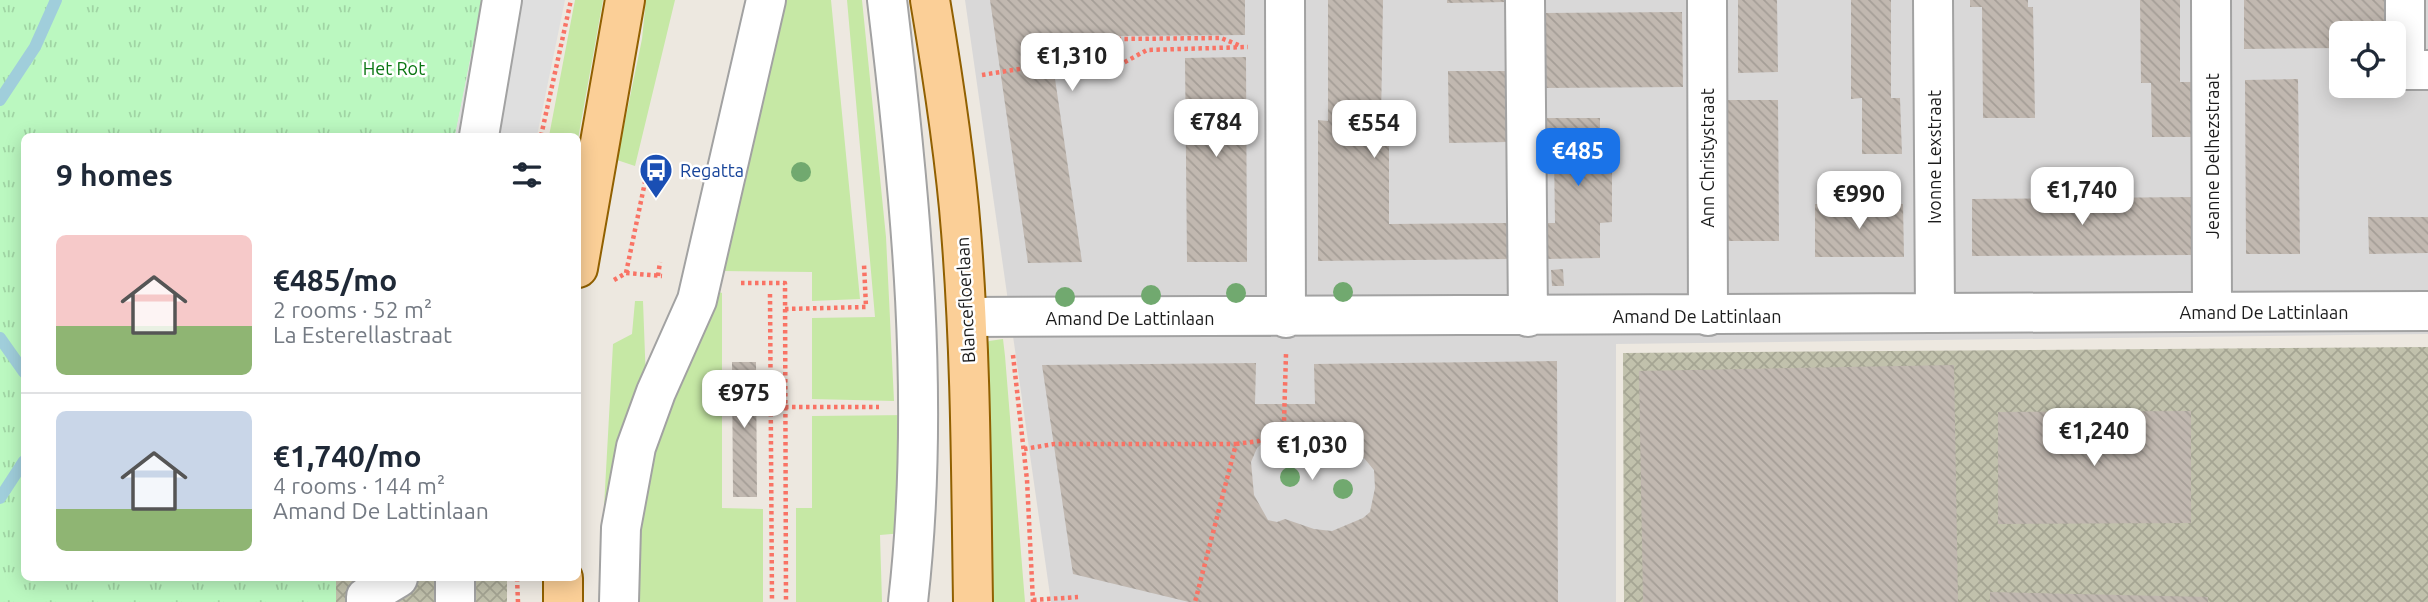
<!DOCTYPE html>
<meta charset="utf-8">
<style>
body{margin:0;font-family:Ubuntu,sans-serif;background:#f2f2f3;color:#1f2937;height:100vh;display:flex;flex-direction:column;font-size:26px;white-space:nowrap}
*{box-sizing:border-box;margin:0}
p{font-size:23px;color:#747a83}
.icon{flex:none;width:38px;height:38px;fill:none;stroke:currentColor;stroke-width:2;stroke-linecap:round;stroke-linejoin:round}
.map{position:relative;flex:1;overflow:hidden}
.details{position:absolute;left:21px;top:133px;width:560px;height:448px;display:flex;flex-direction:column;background:#fff;border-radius:10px;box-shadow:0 4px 18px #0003}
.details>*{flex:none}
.tools{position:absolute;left:2329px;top:21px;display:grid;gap:14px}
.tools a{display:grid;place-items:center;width:77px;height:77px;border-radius:10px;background:#fff;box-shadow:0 4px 18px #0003;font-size:35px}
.price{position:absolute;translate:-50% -60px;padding:0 16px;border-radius:14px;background:#fff;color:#222;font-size:23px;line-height:46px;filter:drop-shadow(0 2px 4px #0008)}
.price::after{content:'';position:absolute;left:50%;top:42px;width:21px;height:16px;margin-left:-10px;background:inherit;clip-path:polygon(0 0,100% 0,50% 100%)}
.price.on{background:#1a73e8;color:#fff}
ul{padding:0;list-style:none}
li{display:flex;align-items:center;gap:21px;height:175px;padding:0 35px}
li+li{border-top:2px solid #e0e1e3}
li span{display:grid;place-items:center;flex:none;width:196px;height:140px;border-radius:10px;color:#555}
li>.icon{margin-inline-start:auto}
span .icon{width:84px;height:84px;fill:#fffc;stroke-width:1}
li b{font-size:30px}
h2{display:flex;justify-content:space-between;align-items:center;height:84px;padding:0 35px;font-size:30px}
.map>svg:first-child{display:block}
.residential{fill:#d9d8d8;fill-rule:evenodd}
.construction{fill:url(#construction-cross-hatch)}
.grass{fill:#c6e8a5}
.park{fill:url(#park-tufts)}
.parking{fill:#dfdfdf}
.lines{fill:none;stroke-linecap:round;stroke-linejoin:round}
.stream{stroke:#a0cedb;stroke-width:12}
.building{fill:url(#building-back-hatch);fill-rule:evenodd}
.minor-casing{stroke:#a2a2a2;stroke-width:42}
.major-casing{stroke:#916001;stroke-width:42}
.path{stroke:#f97365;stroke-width:4.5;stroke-dasharray:3.5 3.5;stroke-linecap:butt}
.minor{stroke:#fff;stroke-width:38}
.major{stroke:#fbcf97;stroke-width:38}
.tree{fill:#71a96f}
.labels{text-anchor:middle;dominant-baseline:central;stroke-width:5;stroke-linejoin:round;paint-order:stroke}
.park-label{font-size:18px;fill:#0b7613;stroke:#fff}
.street-label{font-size:18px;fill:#1b1b1b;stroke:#fff}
.transit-label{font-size:18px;fill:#164399;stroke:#fff;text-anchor:start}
</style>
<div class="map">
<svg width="2428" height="602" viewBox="0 0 2428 602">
<defs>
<pattern id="construction-cross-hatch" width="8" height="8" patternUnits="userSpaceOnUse" patternTransform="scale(1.75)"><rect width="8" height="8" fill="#c1c1ac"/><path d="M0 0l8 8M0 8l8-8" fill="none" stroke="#a5a593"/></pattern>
<pattern id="park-tufts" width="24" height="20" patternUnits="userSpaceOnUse" patternTransform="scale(1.75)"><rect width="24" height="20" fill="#bbf8c0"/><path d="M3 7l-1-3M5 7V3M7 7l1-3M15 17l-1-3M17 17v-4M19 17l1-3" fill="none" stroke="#a0d4a4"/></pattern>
<pattern id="building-back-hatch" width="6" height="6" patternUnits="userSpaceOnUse" patternTransform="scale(1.75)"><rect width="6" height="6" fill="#c1b8b0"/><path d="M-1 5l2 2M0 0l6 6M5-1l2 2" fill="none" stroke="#a59e97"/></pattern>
</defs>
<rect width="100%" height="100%" fill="#ede8e0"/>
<path class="residential" d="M965,0H2428V334L1616,344V602H1051ZM2342,33H2394V86H2342Z"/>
<path class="construction" d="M2428,347V602H1624L1623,353Z
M336,578H507V602H336Z"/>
<path class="grass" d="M575,0H603L578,139V136H549Z
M646,0H675L635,166L617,160L642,39Z
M784,0H831L860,299L812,301V272L721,271Z
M847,0H862L886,237L894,401L812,399V318L875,317Z
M716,291L722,293V508L763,509V602H632L634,561L653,447Z
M635,301H643L646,382L603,602L604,507L613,344L632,334Z
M1003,339L1005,356L1025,602H987L984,347L989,341Z
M909,415L903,533L880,535L882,602H796V508H812V416Z"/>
<path class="park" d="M0,0H482L455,136H24V578H336V602H0Z"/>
<path class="parking" d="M482,0H565L537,136H455Z"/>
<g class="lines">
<path class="stream" d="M0,100L35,47L56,0
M0,338L24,372
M0,498L24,461"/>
</g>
<path class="building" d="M990,0H1245V35L1116,36L1050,45L1082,262L1028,263Z
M1328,0H1383L1381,122L1389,121V224L1509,223V259L1318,261V120L1328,121Z
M1447,0H1508V2L1447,3Z
M1738,0H1777L1778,72L1738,73Z
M1851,0H1891V98H1900L1902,154H1862V98L1851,99Z
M1970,0H2028V7H2033L2035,118H1983L1982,7H1970Z
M2140,0H2180V82H2191L2192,137H2152L2151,83H2141Z
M2244,0H2385V33H2342V48L2244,49Z
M1682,12L1683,87L1542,88V13Z
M1246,57L1247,262H1187L1185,58Z
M1448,71H1508V95H1505L1508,142L1449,143Z
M2298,79L2300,254H2246L2245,80Z
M1720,100H1778L1779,241H1721Z
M1542,118H1600V154H1612V222L1600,223V258L1544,259L1546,223H1555L1554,154L1546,155Z
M2192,197V255L1972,256V199Z
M1815,204H1903L1904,257H1815Z
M2368,217H2428V253L2369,254Z
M1563,269L1564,286H1552L1551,270Z
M1557,361L1558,602H1189L1073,574L1042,365L1256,363L1255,404H1315L1314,364ZM1279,428L1294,429L1315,449L1326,454L1349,453L1364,458L1374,470L1375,488L1370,512L1363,518L1332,531L1314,529L1285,519L1277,522L1268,520L1254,495L1251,462L1257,448Z
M732,362H756L757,497H733Z
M1954,365L1958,602H1643L1639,371Z
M2191,411V523L1998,524V412Z
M1990,592L2208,597V602H1990Z"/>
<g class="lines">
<defs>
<path id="minor" d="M887,0C911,199 931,402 908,602
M1285,0L1286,318
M1525,0L1528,317
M1707,0L1708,316
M1933,0L1935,313
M2211,0L2212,312
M2405,0V70H2428
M479,136L502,0
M967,317L2428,311
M455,578V602
M366,602V597L398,578
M619,602L621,528L636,447L656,392L697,300L766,0"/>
<path id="major" d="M930,0C943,77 955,154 961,231C971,355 971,478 973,602
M578,268L625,0
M563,578V602"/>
</defs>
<use href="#minor" class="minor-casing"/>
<use href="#major" class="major-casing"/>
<path class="path" d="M1063,62L1071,50L1080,44L1118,39L1221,38L1241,46
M982,75L1063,62L1099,72L1112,69L1147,50L1248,47
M541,136L571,0
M626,273L645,182
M658,276L660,262
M614,280L626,273L662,276
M741,283H785L786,602
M770,294L772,602
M785,309L866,307L864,264
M1013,355L1027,480L1033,602
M785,407H879
M1236,444L1259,441L1284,422L1286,354
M1024,449L1054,444H1236L1195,602
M517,578L518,602
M1033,600L1078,597"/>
<use href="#minor" class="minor"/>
<use href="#major" class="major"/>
</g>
<g class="tree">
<circle cx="801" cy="172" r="10"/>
<circle cx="1343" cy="292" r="10"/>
<circle cx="1236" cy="293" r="10"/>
<circle cx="1151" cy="295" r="10"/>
<circle cx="1065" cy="297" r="10"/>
<circle cx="1282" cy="455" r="10"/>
<circle cx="1290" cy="477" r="10"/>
<circle cx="1343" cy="489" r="10"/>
</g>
<defs>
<symbol id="bus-pin" viewBox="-11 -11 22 30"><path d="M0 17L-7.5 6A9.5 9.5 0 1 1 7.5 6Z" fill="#1a4fb4" stroke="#fff"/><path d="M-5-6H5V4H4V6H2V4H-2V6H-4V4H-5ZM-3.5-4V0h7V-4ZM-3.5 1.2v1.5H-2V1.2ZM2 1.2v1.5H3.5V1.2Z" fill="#fff"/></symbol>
</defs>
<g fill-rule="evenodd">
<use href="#bus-pin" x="637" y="151" width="38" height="52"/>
</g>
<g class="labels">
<g class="park-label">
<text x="394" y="68">Het Rot</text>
</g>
<g class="street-label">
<text transform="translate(2212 156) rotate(-90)">Jeanne Delhezstraat</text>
<text transform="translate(1934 157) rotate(-90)">Ivonne Lexstraat</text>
<text transform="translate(1707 158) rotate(-90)">Ann Christystraat</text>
<text transform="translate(965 300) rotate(-93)">Blancefloerlaan</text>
<text x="2264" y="312">Amand De Lattinlaan</text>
<text x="1697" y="316">Amand De Lattinlaan</text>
<text x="1130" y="318">Amand De Lattinlaan</text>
</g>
<g class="transit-label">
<text x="680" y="170">Regatta</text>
</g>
</g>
</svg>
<div class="tools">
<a><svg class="icon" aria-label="locate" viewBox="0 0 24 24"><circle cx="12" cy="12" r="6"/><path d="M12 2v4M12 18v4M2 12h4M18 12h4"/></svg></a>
</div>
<b class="price" style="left:1072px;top:93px">€1,310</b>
<b class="price" style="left:1216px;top:159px">€784</b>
<b class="price" style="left:1374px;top:160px">€554</b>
<b class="price on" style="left:1578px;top:188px">€485</b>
<b class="price" style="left:2082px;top:227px">€1,740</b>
<b class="price" style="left:1859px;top:231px">€990</b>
<b class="price" style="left:744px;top:430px">€975</b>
<b class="price" style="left:2094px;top:468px">€1,240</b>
<b class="price" style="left:1312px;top:482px">€1,030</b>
<section class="details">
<h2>9 homes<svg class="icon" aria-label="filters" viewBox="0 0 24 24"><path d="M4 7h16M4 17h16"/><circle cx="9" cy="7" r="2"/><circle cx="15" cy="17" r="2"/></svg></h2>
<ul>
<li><span style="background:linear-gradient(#f6c9c9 65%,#8fb573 0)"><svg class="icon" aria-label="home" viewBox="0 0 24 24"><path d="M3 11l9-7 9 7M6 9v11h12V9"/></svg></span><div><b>€485/mo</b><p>2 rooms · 52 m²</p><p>La Esterellastraat</p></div></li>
<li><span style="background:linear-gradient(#c9d6e8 70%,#8fb573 0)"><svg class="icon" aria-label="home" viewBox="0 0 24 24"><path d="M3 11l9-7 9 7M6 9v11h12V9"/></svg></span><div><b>€1,740/mo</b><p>4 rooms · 144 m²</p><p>Amand De Lattinlaan</p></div></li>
</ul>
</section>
</div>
